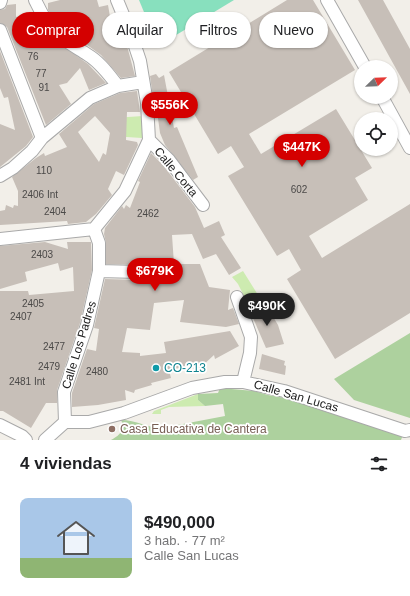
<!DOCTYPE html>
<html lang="es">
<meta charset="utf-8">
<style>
body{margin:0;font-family:Arial,sans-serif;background:#f6f6f6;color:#202124;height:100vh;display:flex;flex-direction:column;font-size:15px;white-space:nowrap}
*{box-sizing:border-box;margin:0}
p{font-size:13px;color:#757577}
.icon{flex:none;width:22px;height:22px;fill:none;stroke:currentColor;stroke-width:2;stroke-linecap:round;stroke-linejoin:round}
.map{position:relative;height:440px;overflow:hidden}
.side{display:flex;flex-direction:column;background:#fff;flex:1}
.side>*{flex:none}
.banner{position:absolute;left:12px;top:12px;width:386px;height:36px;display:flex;gap:8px}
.needle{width:26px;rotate:67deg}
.controls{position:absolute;left:354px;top:60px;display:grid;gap:8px}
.controls a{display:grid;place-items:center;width:44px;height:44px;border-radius:50%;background:#fff;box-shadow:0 1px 3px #0004;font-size:20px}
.price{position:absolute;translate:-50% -34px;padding:0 9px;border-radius:14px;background:#d40000;color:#fff;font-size:13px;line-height:26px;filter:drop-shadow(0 1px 2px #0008)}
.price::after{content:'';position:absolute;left:50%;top:24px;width:12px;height:9px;margin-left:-6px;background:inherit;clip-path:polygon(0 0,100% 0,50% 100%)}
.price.current{background:#222;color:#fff}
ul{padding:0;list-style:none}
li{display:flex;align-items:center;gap:12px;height:100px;padding:0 20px}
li+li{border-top:1px solid #e0e0e0}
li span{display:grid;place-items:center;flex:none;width:112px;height:80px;border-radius:8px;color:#555}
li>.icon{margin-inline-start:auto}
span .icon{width:48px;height:48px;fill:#fffc;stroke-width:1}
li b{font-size:17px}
h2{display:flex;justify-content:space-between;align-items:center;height:48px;padding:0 20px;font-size:17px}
.chip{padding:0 14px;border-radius:18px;background:#fff;box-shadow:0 1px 3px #0004;font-size:14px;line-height:36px}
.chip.current{background:#d40000;color:#fff}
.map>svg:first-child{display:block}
.grass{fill:#cdebb0}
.forest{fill:#add19e}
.pitch{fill:#88e0be}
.building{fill:#c7bfb8;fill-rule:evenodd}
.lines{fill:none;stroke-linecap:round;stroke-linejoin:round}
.street-casing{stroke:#a9a9a9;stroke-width:14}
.street{stroke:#fff;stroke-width:12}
.culture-dot{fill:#0f9aa8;stroke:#fff;stroke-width:1.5}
.education-dot{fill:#8d6e63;stroke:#fff;stroke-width:1.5}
.labels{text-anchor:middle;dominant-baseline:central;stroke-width:3.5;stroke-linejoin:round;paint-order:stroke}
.number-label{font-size:10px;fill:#4b4948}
.street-label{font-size:12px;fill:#222;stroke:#fff}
.culture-label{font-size:12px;fill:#0d838f;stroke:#fff;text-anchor:start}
.education-label{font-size:12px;fill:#785e54;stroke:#fff;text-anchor:start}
</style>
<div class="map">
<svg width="410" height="440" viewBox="0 0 410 440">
<rect width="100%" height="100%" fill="#f2efe9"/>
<path class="grass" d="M143,116L142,138L111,136L113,118Z
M243,271L263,303L250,308L238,284L232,277Z
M198,394V400L205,406L169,407L161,410V414H152L154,411Z"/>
<path class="forest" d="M410,333V418L354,400L334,379Z
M220,388L254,391L268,395L301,401L404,432L401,440H111C119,436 126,430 121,420C136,420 148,428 162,428L225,416L223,404L205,406L198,400V394L218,393Z"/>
<path class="pitch" d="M139,0H234L158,46Z"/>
<path class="building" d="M60,0H97L99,7L108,5L115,46L126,42L135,76L121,78L101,55L58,24L48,10V3Z
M287,0H313L355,70L249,134L261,154L336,109L372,168L355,178L368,200L309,236L322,258L410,204V313L335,359L287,279L301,270L289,249L277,256L228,176L244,167L231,146L218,154L169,72Z
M358,0H383L410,49V94Z
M16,4V17L33,13L41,27L51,38L88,64L106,83L89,90L80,68L67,83L59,85L71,104L46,125L7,27L0,23V10L5,9L7,5Z
M0,51L33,137L26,146L0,167V124L15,130L8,97L4,98L0,88Z
M156,74L159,78L164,75L174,128L177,127L198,177L193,180L165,145L160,133L157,111H155L150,76Z
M137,91L140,112H127L126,140L137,142L138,145L124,175L116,171L108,189L112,195L96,214L86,222L68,224L67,221L0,225V211L5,210L6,205L13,208L14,205L18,206V191L12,177L36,158L44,153L45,156L67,147L59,134L94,104L120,93ZM95,116L110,133L106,155L103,153L99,162L78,132Z
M151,153L163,165L195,207L204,228L219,221L225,235L221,237L241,268L229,275L216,254L203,259L192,234L172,235L174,264H200L209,287L230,290L228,310L233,308L239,324L226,327L180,322L184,300L154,303L150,330L127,328L122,352L140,353V356L166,353L164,342L230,331L239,346L215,359L214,355L201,367L199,364L169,370L171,378L151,383L152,385L135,390L134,393L125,390L126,400L98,405L72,407V393L87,349L96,351L99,329L94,328L105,279L139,280L146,276V269L143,265L106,264V243L104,234L105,228L122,206L124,209L126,205L130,208L140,182L138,181Z
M45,242L68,249L67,242H91L92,270L80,323L57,390V403H46L31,428L3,411H0V291H28L29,295L74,291L73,267L60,271L58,263L25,272L27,281L0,289V246Z
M263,305L270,317L272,315L278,325L284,344L266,348L250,311Z
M262,354L285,361L284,365L286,366L285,375L259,369Z"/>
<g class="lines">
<defs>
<path id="street" d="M35,0C40,10 45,21 52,29C62,40 76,47 88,55C100,62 109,75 118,86
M327,0L365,67
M0,3L1,0
M0,30L42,138
M382,97L410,148
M149,140L169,160L203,205
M0,176L13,168L32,151L42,138L90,98L118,86L143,82
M94,229L125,191L149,140L147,103L140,61L131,34L117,0
M0,239L94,229
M99,271L139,272
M237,297L251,337L250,353L243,382
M65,422H89L124,413L192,388L225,382H243L284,391L405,431L410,430
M0,425L22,436L26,440
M45,440L65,422L64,392L87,325L99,271V243L94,229"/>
</defs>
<use href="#street" class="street-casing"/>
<use href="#street" class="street"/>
</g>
<circle class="culture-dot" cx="156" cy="368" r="4"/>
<circle class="education-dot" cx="112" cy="429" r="4"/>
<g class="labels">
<g class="number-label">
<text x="33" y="56">76</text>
<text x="41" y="73">77</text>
<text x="44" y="87">91</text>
<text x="44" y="170">110</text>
<text x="299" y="189">602</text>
<text x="40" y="194">2406 Int</text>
<text x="55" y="211">2404</text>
<text x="148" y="213">2462</text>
<text x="42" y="254">2403</text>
<text x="33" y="303">2405</text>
<text x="21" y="316">2407</text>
<text x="54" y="346">2477</text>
<text x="49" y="366">2479</text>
<text x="97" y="371">2480</text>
<text x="27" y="381">2481 Int</text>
</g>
<g class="street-label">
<text transform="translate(176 172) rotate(50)">Calle Corta</text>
<text transform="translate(79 345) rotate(-73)">Calle Los Padres</text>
<text transform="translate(296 396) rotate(16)">Calle San Lucas</text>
</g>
<g class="culture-label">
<text x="164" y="368">CO-213</text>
</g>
<g class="education-label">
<text x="120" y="429">Casa Educativa de Cantera</text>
</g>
</g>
</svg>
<div class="controls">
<a><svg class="needle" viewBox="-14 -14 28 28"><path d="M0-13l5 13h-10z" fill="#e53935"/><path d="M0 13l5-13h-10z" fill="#757577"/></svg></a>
<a><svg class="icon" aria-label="locate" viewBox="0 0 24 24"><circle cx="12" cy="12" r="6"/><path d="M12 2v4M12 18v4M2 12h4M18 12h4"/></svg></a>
</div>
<b class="price" style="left:170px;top:126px">$556K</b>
<b class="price" style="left:302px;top:168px">$447K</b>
<b class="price" style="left:155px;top:292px">$679K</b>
<b class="price current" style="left:267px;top:327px">$490K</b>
<div class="banner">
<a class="chip current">Comprar</a>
<a class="chip">Alquilar</a>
<a class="chip">Filtros</a>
<a class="chip">Nuevo</a>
</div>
</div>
<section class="side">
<h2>4 viviendas<svg class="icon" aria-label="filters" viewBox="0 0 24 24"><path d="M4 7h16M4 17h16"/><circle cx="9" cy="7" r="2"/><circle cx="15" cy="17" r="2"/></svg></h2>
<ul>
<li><span style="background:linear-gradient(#a9c7e8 75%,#8fb573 0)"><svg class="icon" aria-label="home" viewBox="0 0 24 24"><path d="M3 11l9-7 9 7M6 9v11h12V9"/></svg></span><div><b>$490,000</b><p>3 hab. · 77 m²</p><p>Calle San Lucas</p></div></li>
</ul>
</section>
